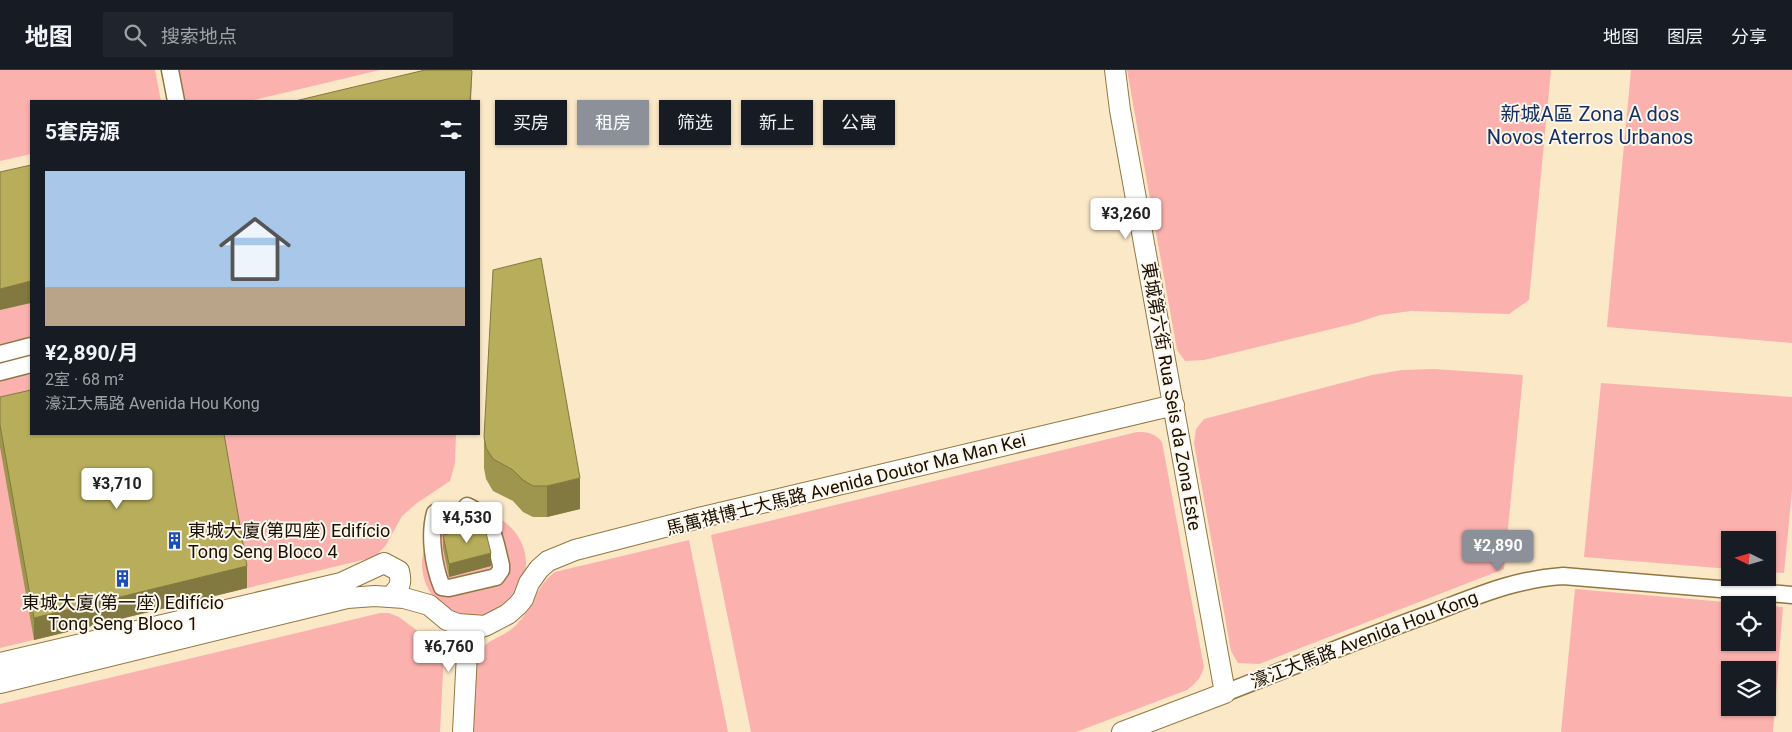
<!DOCTYPE html>
<html lang="zh">
<meta charset="utf-8">
<style>
body{margin:0;font-family:Roboto,"Noto Sans SC",sans-serif;background:#20242c;color:#f1f3f6;height:100vh;display:flex;flex-direction:column;font-size:19px;white-space:nowrap}
*{box-sizing:border-box;margin:0}
p{font-size:16px;color:#9ea1a6}
.icon{flex:none;width:28px;height:28px;fill:none;stroke:currentColor;stroke-width:2;stroke-linecap:round;stroke-linejoin:round}
.map{position:relative;flex:1;overflow:hidden}
.panel{position:absolute;left:30px;top:30px;width:450px;height:335px;display:flex;flex-direction:column;background:#171b24;border-radius:0px;box-shadow:0 1px 4px #0004}
.panel>*{flex:none}
.hud{position:absolute;left:495px;top:30px;width:475px;height:45px;display:flex;gap:10px}
.needle{width:32px;rotate:275deg}
.buttons{position:absolute;left:1721px;top:461px;display:grid;gap:10px}
.buttons a{display:grid;place-items:center;width:55px;height:55px;border-radius:0px;background:#171b24;box-shadow:0 1px 4px #0004;font-size:25px}
.price{position:absolute;translate:-50% -42px;padding:0 11px;border-radius:5px;background:#fff;color:#222;font-size:16px;line-height:32px;filter:drop-shadow(0 1px 2px #0008)}
.price::after{content:'';position:absolute;left:50%;top:30px;width:15px;height:11px;margin-left:-8px;background:inherit;clip-path:polygon(0 0,100% 0,50% 100%)}
.price.active{background:#8c9099;color:#fff}
ul{padding:0;list-style:none}
li{display:grid;align-content:center;gap:10px;height:265px;padding:0 15px}
li span{display:grid;place-items:center;height:155px;border-radius:0px;color:#555}
li>.icon{margin-inline-start:auto}
span .icon{width:90px;height:90px;fill:#fffc;stroke-width:1}
li b{font-size:21px}
h2{display:flex;justify-content:space-between;align-items:center;height:60px;padding:0 15px;font-size:21px}
.tag{padding:0 18px;border-radius:0px;background:#171b24;box-shadow:0 1px 4px #0004;font-size:18px;line-height:45px}
.tag.active{background:#8c9099;color:#fff}
header{display:flex;align-items:center;gap:30px;box-sizing:border-box;height:70px;padding:0 25px;background:#171b24;border-bottom:1px solid #363941}
header strong{font-size:24px}
nav{display:flex;gap:28px;margin-inline-start:auto;font-size:18px}
.search{width:350px;height:45px;background:#20242c;display:flex;align-items:center;gap:12px;box-sizing:border-box;padding:0 18px;border-radius:0px;color:#9ea1a6;font-size:19px}
.map>svg:first-child{display:block}
.green{fill:#fbb2af;fill-rule:evenodd}
.lines{fill:none;stroke-linecap:round;stroke-linejoin:round}
.minor-casing{stroke:#937740;stroke-width:19}
.major-casing{stroke:#937740;stroke-width:22}
.minor{stroke:#fff;stroke-width:16}
.major{stroke:#fff;stroke-width:20}
.wall{fill:#9e954e}
.shaded-wall{fill:#817940}
.building{fill:#b8ad5b;stroke:#817940}
.labels{text-anchor:middle;dominant-baseline:central;stroke-width:4;stroke-linejoin:round;paint-order:stroke}
.street-label{font-size:18px;fill:#190e00;stroke:#fdf7ec}
.poi-label{font-size:18px;fill:#190e00;stroke:#fdf7ec;text-anchor:start}
.quarter-label{font-size:20px;fill:#143065;stroke:#fdf7ec}
</style>
<header>
<strong>地图</strong>
<div class="search"><svg class="icon" aria-label="search" viewBox="0 0 24 24"><circle cx="10" cy="10" r="6"/><path d="M15 15l6 6"/></svg>搜索地点</div>
<nav><a>地图</a><a>图层</a><a>分享</a></nav>
</header>
<div class="map">
<svg width="1792" height="662" viewBox="0 0 1792 662">
<rect width="100%" height="100%" fill="#fbe8c7"/>
<path class="green" d="M0,0H155L161,31H31V84L0,91Z
M177,0H380L250,31H182Z
M1127,0H1551L1529,230L1509,244L1411,241L1380,245L1356,253L1204,290L1185,291L1177,280Z
M1631,0H1792V273L1607,257Z
M31,116V364H456L455,393L450,411L417,433L402,446L386,475L375,487L0,578V124Z
M1434,299L1523,305L1504,499L1259,594L1238,593L1231,581L1194,373L1196,359L1204,349L1372,305L1402,300Z
M1601,313L1792,327V421L1784,503L1768,502V470H1730V499L1584,487Z
M1137,362C1148,362 1155,363 1162,372L1204,597C1201,608 1196,613 1187,620L1076,662H751L711,465Z
M422 494a52 52 0 1 1 104 0a52 52 0 1 1-104 0Z
M689,470L728,662H472L476,592C482,568 498,571 514,557C532,541 535,516 555,502Z
M1575,519L1760,535H1730V572H1768V536L1783,537L1773,662H1561ZM1730,600H1768V638H1730Z
M380,543H389L399,547L419,562L438,573L444,582L440,662H0V634Z"/>
<g class="lines">
<defs>
<path id="minor" d="M170,0L176,31
M0,284L31,276
M0,302L31,294
M435,443C429,465 433,495 442,517L449,518L496,507L501,500V495C494,468 494,448 467,436
M1225,623C1294,596 1362,568 1432,543C1477,526 1515,509 1563,506L1792,525"/>
<path id="major" d="M1115,0L1120,40L1225,623L1122,662
M0,593L341,513L384,493L399,501C402,513 400,518 391,526
M0,613L347,528L375,526L404,528L429,535L447,550L458,554L485,556L508,544L518,535L523,529L529,513L539,499L548,491L575,480L699,448L1174,335
M463,662L467,583L473,566L479,557"/>
</defs>
<use href="#minor" class="minor-casing"/>
<use href="#major" class="major-casing"/>
<use href="#minor" class="minor"/>
<use href="#major" class="major"/>
</g>
<path class="wall" d="M0,327L247,518L34,570L0,377Z
M484,367L580,439L547,447H533L523,442L513,431L493,421L486,409L484,398Z
M443,465L491,496L449,507L443,478Z"/>
<path class="shaded-wall" d="M472,1L471,31H470Z
M31,211V233L0,240V219Z
M580,408V439L547,447V416Z
M491,483V496L449,507V494Z
M247,496V518L34,570V548Z"/>
<path class="building" d="M425,0H471L472,1L470,31H295Z
M31,95V211L0,219V102Z
M541,188L580,408L547,416H533L523,410L513,400L493,389L486,378L484,367L493,200Z
M31,320V364H224L247,496L34,548L0,355V327Z
M484,455L491,483L449,494L443,465Z"/>
<defs>
<symbol id="building-bare" viewBox="-9 -9 18 18"><path d="M-4-6H4V6H1V3H-1V6H-4ZM-2.5-4.3h1.7v1.8h-1.7ZM.8-4.3h1.7v1.8H.8ZM-2.5-1h1.7V.8h-1.7ZM.8-1h1.7V.8H.8Z" fill="#194fbb" stroke="#fdf7ec" stroke-width="2.5" paint-order="stroke"/></symbol>
</defs>
<g fill-rule="evenodd">
<use href="#building-bare" x="162" y="458" width="25" height="25"/>
<use href="#building-bare" x="110" y="496" width="25" height="25"/>
</g>
<g class="labels">
<g class="street-label">
<text transform="translate(1172 326) rotate(80)">東城第六街 Rua Seis da Zona Este</text>
<text transform="translate(846 414) rotate(-14)">馬萬祺博士大馬路 Avenida Doutor Ma Man Kei</text>
<text transform="translate(1364 569) rotate(-21)">濠江大馬路 Avenida Hou Kong</text>
</g>
<g class="poi-label">
<text x="188" y="460">東城大廈(第四座) Edifício<tspan x="188" dy="21">Tong Seng Bloco 4</tspan></text>
<text x="123" y="532" text-anchor="middle">東城大廈(第一座) Edifício<tspan x="123" dy="21">Tong Seng Bloco 1</tspan></text>
</g>
<g class="quarter-label">
<text x="1590" y="44">新城A區 Zona A dos<tspan x="1590" dy="23">Novos Aterros Urbanos</tspan></text>
</g>
</g>
</svg>
<div class="buttons">
<a><svg class="needle" viewBox="-14 -14 28 28"><path d="M0-13l5 13h-10z" fill="#e53935"/><path d="M0 13l5-13h-10z" fill="#9ea1a6"/></svg></a>
<a><svg class="icon" aria-label="locate" viewBox="0 0 24 24"><circle cx="12" cy="12" r="6"/><path d="M12 2v4M12 18v4M2 12h4M18 12h4"/></svg></a>
<a><svg class="icon" aria-label="layers" viewBox="0 0 24 24"><path d="M12 4l9 5-9 5-9-5zM3 14l9 5 9-5"/></svg></a>
</div>
<b class="price" style="left:1126px;top:170px">¥3,260</b>
<b class="price" style="left:117px;top:440px">¥3,710</b>
<b class="price" style="left:467px;top:474px">¥4,530</b>
<b class="price active" style="left:1498px;top:502px">¥2,890</b>
<b class="price" style="left:449px;top:603px">¥6,760</b>
<div class="hud">
<a class="tag">买房</a>
<a class="tag active">租房</a>
<a class="tag">筛选</a>
<a class="tag">新上</a>
<a class="tag">公寓</a>
</div>
<section class="panel">
<h2>5套房源<svg class="icon" aria-label="filters" viewBox="0 0 24 24"><path d="M4 7h16M4 17h16"/><circle cx="9" cy="7" r="2"/><circle cx="15" cy="17" r="2"/></svg></h2>
<ul>
<li><span style="background:linear-gradient(#a9c7e8 75%,#b9a48a 0)"><svg class="icon" aria-label="home" viewBox="0 0 24 24"><path d="M3 11l9-7 9 7M6 9v11h12V9"/></svg></span><div><b>¥2,890/月</b><p>2室 · 68 m²</p><p>濠江大馬路 Avenida Hou Kong</p></div></li>
</ul>
</section>
</div>
